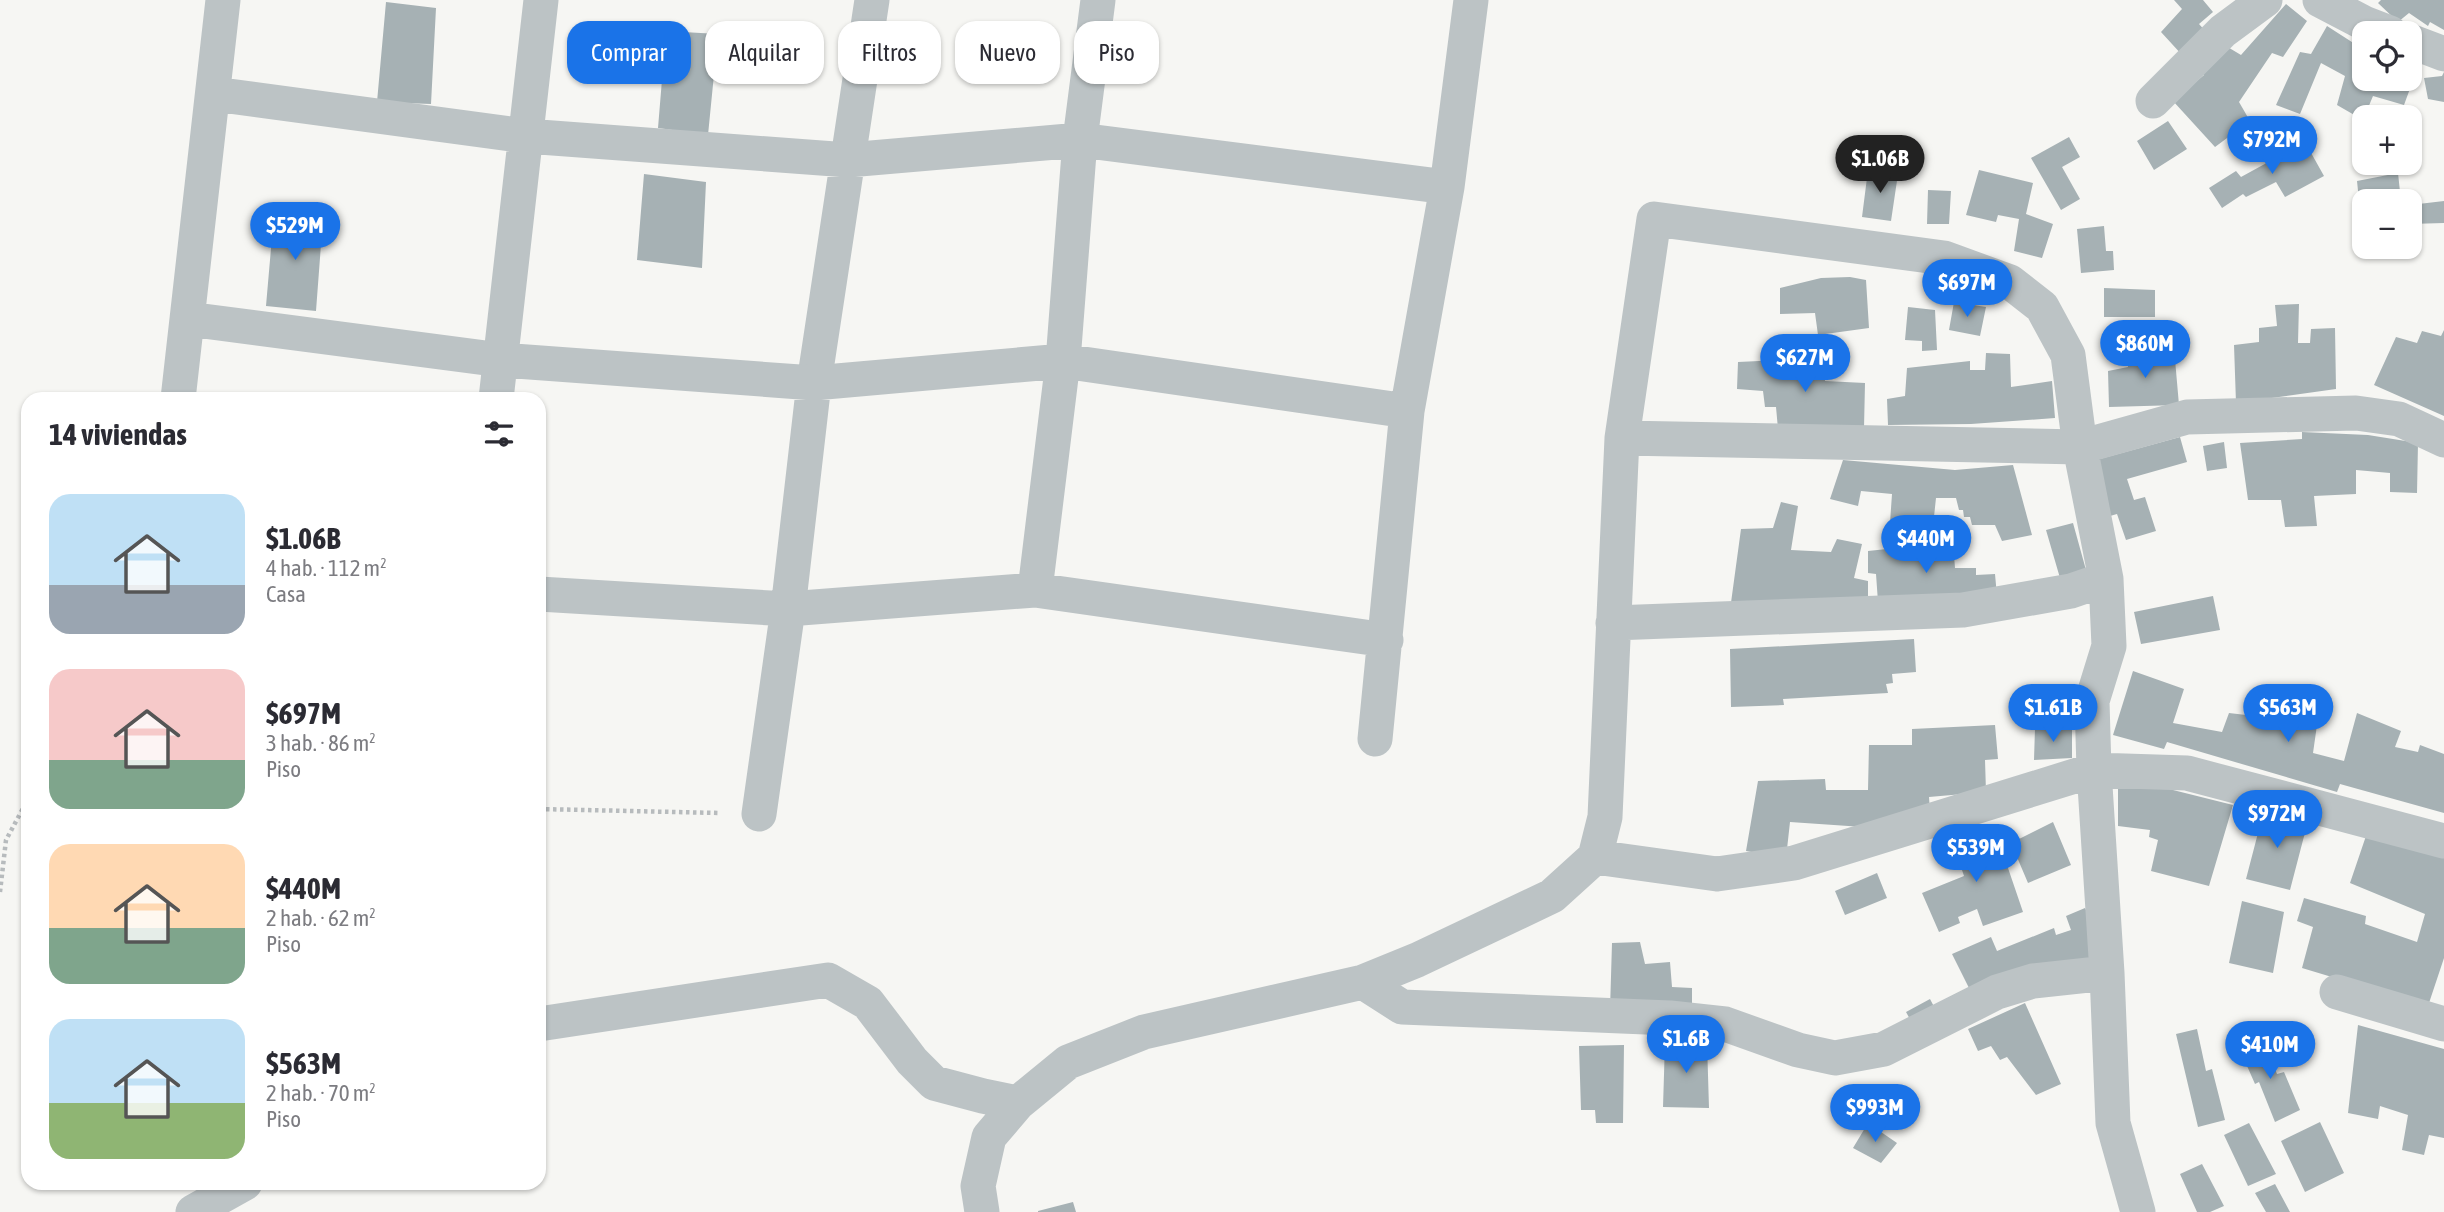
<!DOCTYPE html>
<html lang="es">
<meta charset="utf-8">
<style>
body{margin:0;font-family:"Asap Condensed",sans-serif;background:#f7f7f7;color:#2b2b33;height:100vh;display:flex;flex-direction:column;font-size:26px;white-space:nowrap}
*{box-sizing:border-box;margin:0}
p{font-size:23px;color:#7c7c81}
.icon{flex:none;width:38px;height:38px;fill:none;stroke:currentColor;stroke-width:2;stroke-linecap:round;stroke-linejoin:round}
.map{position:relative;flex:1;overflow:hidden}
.details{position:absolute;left:21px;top:392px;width:525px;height:798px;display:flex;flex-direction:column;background:#fff;border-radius:21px;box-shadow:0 2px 5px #0004}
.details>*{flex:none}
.hud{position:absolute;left:567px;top:21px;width:665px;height:63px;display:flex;gap:14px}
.controls{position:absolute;left:2352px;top:21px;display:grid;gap:14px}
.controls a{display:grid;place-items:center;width:70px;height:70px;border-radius:14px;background:#fff;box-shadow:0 2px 5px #0004;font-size:35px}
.price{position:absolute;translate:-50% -60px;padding:0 16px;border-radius:24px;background:#1a73e8;color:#fff;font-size:23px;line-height:46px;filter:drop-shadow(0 2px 4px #0008)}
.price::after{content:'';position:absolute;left:50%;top:42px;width:21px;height:16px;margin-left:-10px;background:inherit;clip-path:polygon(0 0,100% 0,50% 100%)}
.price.current{background:#222;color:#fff}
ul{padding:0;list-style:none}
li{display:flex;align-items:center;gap:21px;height:175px;padding:0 28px}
li span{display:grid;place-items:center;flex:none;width:196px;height:140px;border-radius:21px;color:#555}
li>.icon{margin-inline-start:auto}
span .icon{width:84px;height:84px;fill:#fffc;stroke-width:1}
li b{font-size:30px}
h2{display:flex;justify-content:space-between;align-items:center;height:84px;padding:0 28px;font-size:30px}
.tag{padding:0 24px;border-radius:21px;background:#fff;box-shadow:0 2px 5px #0004;font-size:24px;line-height:63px}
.tag.current{background:#1a73e8;color:#fff}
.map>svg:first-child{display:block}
.building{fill:#a6b1b4}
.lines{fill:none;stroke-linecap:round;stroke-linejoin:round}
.path{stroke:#b7bbbd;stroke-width:4.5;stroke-dasharray:3.5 3.5;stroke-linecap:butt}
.minor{stroke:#bcc3c5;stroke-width:35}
</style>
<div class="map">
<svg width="2444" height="1212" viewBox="0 0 2444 1212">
<rect width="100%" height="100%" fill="#f6f6f3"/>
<path class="building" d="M2174,0H2203L2213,12L2199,24L2207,33L2183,56L2161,32L2182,9Z
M2381,0H2444V30L2430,22L2428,26L2409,13L2398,22L2378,3Z
M386,2L436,8L431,104L377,102Z
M2286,4L2307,21L2283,57L2272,53L2239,102L2250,121L2215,147L2173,101L2204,75L2197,69L2226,46L2241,55Z
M2327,26L2355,44L2364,47V79H2410V61L2419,64L2404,105L2373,96L2363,120L2337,105L2345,76L2321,63L2300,114L2276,105L2300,52L2311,54Z
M666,31L718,34L708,135L658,128Z
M2444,72V102L2428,99L2424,78L2442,76Z
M2168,121L2187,149L2154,170L2137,141Z
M2069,137L2080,157L2062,167L2080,199L2061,210L2031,158Z
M2305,142L2324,176L2285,197L2276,182L2246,197L2243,194L2222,208L2209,188L2236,171L2241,177Z
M1868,170L1898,174L1891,221L1862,217Z
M1979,170L2033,183L2026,214L2053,224L2042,258L2014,251L2019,219L1998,215L1996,222L1966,215Z
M2398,173L2401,201H2364V209L2360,210L2357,181Z
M644,174L706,182L702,268L637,260Z
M1928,190L1951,191L1949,224H1927Z
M2444,201V223L2410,224V205Z
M274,214L323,218L316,311L266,306Z
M2104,226L2106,251H2113L2114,270L2081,273L2077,229Z
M1850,277L1866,280L1869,328L1818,335L1815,313L1780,314V288L1821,278Z
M2104,288L2155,290V317H2104Z
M1954,302L1986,307L1980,336L1949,330Z
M2299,304L2298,343H2310L2311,329L2335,328L2336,389L2236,403L2234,345L2259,342V328L2277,326L2275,305Z
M1908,307L1935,310L1937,350L1922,351V341L1905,340Z
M2444,330V416L2374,385L2396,337L2417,343L2422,331L2441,336Z
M2174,348L2179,405L2109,407L2108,371L2128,367L2127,352Z
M1986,353L2010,354L2011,387L2052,381L2055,418L1971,424L1888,425L1887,399L1905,396L1907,368L1970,361V370H1985Z
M1824,358L1825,381L1865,383L1864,428L1778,429L1776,407H1765L1763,391L1737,389L1738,362Z
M2302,432L2368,435L2418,443L2417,493L2390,492V473L2356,470V494L2314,496L2317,526L2285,527L2281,500H2248L2240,443L2302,439Z
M2180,437L2187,462L2127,479L2134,500L2145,497L2156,531L2126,540L2117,514L2110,516L2096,460Z
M2224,442L2227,468L2207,471L2203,446Z
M1843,460L1955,470L2013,465L2032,535L2002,541L1995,525H1972L1970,517H1964L1963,510H1959L1956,498H1936L1933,526L1890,523L1892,494L1861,491L1858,506L1830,499Z
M1781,502L1798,506L1791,550L1831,552L1837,539L1862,544L1854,578L1868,581V605L1730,610L1741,529L1773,528Z
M2073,523L2086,570L2060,578L2046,530Z
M1953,542L1955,568H1976V575L1995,574L1997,596L1878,602L1876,574L1868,573V551Z
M2213,596L2220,630L2141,644L2134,612Z
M1914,639L1916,672L1892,674L1893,683L1886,684L1888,693L1783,699L1784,705L1731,707L1730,649Z
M2133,671L2184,689L2173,723L2222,732L2229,713L2246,715L2258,689L2320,704L2313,753L2344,761L2357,713L2401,731L2395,747L2418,752L2420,745L2444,754V813L2340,784L2337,792L2167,742L2164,749L2113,735Z
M1995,725L1998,759L1985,760L1986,792L1929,797L1930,812L1863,827L1790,822L1786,858L1746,851L1758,781L1825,779L1826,790H1868L1869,745H1912V729Z
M2035,728H2072V758L2034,760Z
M2118,785H2153L2233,805L2209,886L2151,871L2158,840L2149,837L2150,830L2118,826Z
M2264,810L2308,821L2290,890L2246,879Z
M2053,822L2071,865L2028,883L2011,843Z
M1993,824L2023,912L1983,926L1977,909L1958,917L1960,923L1939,932L1922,893L1964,876L1952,840Z
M2367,833L2444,855V958L2428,1006L2302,968L2313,927L2297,921L2304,898L2366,916L2365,924L2417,942L2425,914L2350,883Z
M1877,873L1887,898L1845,915L1835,891Z
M2242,901L2284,912L2273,973L2229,963Z
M2085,908L2099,936L2104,963L1975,1000L1952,954L1991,937L1997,951L2054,928L2056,935L2071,930L2066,916Z
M1640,942L1645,964L1670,962L1672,987L1692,988V1011L1610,1010L1612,943Z
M1930,999L1941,1020L1917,1032L1906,1012Z
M2025,1003L2061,1084L2036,1095L2007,1057L2000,1060L1991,1046L1978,1051L1968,1029Z
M2358,1025L2444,1049V1138L2429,1135L2424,1155L2402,1150L2408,1115L2380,1106L2378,1119L2348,1113Z
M2197,1029L2206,1071L2212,1069L2225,1120L2198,1127L2176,1034Z
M2264,1041L2277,1074L2284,1072L2300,1110L2275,1122L2259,1082L2255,1084L2240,1050Z
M1665,1042H1707L1709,1108L1663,1107Z
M1624,1045L1623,1123H1596L1595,1110H1581L1579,1046Z
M2320,1122L2344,1173L2305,1192L2281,1141Z
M1868,1123L1897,1143L1881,1163L1853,1148Z
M2249,1123L2276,1174L2248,1186L2224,1135Z
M2202,1164L2224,1206L2210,1212H2197L2180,1174Z
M2275,1184L2290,1212H2266L2255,1193Z
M1073,1202L1076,1212H1038V1211Z"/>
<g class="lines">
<path class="path" d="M539,809L720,813
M0,892L6,840L28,799"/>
<path class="minor" d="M2320,0L2364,23L2390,33
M2410,41L2444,54
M214,94L526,136L848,160L1080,140L1447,187
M2153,101L2223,31L2265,0
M188,319L501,360L814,383L1063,361L1407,411
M178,399L223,0
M496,399L541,0
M1622,438L2080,447L2187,417L2356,413L2399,419L2444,440
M1035,590L1063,361L1080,140L1098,0
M539,594L788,609L1035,590L1386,640
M1613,623L1963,610L2071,591L2106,579
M1375,739L1407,411L1447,187L1471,0
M759,814L788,609L814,383L872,0
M1595,857L1717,874L1794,863L2094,770L2187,773L2444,841
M1363,982L1402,1007L1670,1018L1725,1024L1798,1050L1835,1058L1884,1049L1997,992L2033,981L2107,973
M2337,992L2444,1024
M539,1024L828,980L868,1003L912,1061L934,1083L983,1096L1018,1103
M193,1212L245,1183
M982,1212L978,1186L989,1137L1018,1103L1068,1062L1144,1032L1363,982L1417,960L1552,896L1595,857L1605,817L1622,438L1654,219L1944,258L2010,282L2042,307L2068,355L2080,447L2106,579L2109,646L2092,701L2094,770L2107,973L2113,1123L2138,1212"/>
</g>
</svg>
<div class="controls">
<a><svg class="icon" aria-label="locate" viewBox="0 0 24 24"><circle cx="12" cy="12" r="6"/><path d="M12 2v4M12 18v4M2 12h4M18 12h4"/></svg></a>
<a>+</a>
<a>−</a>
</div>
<b class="price" style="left:2272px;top:176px">$792M</b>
<b class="price current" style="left:1880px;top:195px">$1.06B</b>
<b class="price" style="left:295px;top:262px">$529M</b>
<b class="price" style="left:1967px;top:319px">$697M</b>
<b class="price" style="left:2145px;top:380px">$860M</b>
<b class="price" style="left:1805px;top:394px">$627M</b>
<b class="price" style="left:1926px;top:575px">$440M</b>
<b class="price" style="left:2053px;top:744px">$1.61B</b>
<b class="price" style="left:2288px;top:744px">$563M</b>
<b class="price" style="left:2277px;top:850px">$972M</b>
<b class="price" style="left:1976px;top:884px">$539M</b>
<b class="price" style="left:1686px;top:1075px">$1.6B</b>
<b class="price" style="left:2270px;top:1081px">$410M</b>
<b class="price" style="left:1875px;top:1144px">$993M</b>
<div class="hud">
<a class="tag current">Comprar</a>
<a class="tag">Alquilar</a>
<a class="tag">Filtros</a>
<a class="tag">Nuevo</a>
<a class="tag">Piso</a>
</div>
<section class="details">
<h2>14 viviendas<svg class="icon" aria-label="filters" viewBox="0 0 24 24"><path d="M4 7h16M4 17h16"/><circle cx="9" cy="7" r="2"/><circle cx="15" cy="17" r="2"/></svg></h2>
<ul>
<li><span style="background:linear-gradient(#bfe0f5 65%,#9aa5b1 0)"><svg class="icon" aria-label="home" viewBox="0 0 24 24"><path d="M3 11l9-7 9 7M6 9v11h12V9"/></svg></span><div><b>$1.06B</b><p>4 hab. · 112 m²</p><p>Casa</p></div></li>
<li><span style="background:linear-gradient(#f6c9c9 65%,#7fa58c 0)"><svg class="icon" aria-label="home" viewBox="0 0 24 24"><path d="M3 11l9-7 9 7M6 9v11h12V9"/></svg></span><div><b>$697M</b><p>3 hab. · 86 m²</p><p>Piso</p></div></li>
<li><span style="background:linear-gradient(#ffd9b3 60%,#7fa58c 0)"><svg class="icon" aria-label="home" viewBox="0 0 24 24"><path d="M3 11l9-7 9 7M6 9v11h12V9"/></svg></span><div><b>$440M</b><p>2 hab. · 62 m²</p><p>Piso</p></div></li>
<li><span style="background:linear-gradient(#bfe0f5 60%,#8fb573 0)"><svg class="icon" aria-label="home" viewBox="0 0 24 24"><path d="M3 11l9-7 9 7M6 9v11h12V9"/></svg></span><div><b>$563M</b><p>2 hab. · 70 m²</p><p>Piso</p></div></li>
</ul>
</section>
</div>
